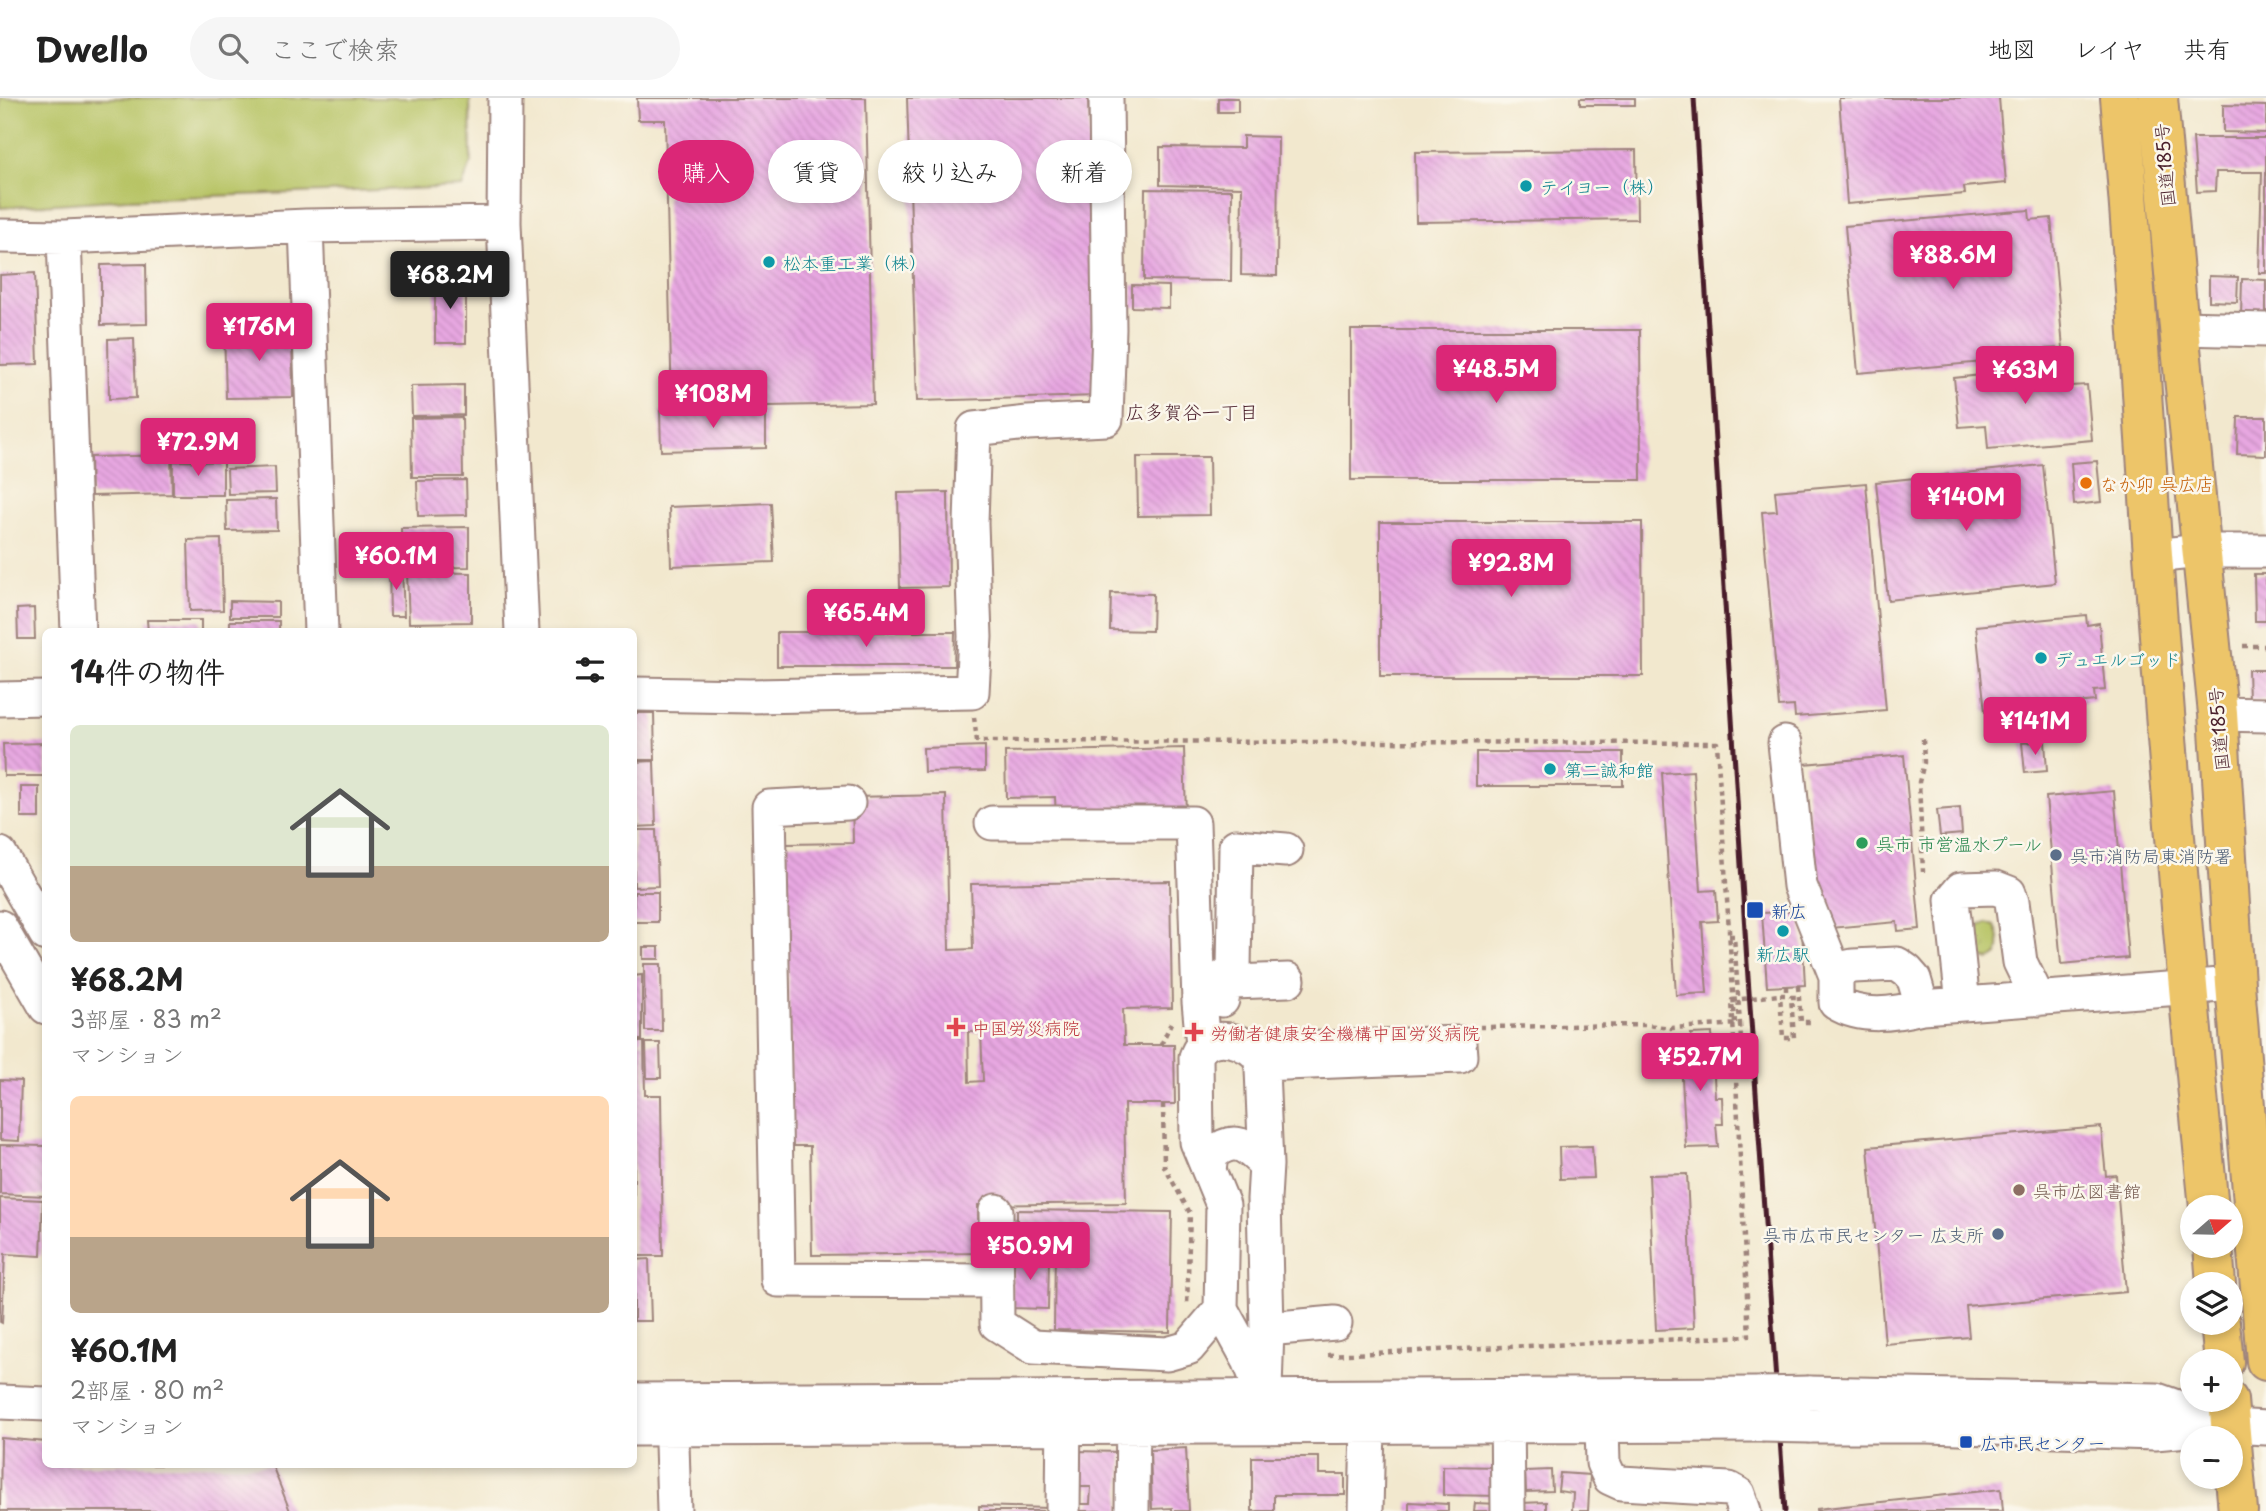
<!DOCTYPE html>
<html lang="ja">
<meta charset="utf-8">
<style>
body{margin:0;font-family:"Playpen Sans","Klee One",sans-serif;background:#f6f6f6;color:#222;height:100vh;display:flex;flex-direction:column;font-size:26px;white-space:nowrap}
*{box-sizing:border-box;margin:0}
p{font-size:23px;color:#767676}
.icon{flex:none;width:38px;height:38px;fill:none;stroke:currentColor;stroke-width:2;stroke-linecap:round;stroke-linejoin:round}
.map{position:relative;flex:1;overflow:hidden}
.sheet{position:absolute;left:42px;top:530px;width:595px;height:840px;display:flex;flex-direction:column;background:#fff;border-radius:10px;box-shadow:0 4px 10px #0003}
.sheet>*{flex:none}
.hud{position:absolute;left:658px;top:42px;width:665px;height:63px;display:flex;gap:14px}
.needle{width:46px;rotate:70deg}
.controls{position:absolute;left:2180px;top:1097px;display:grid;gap:14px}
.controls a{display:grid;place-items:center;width:63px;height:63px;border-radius:50%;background:#fff;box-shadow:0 4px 10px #0003;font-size:35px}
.price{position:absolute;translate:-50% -60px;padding:0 16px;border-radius:7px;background:#db2777;color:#fff;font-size:23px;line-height:46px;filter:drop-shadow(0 2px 4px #0008)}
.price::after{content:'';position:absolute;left:50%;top:42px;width:21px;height:16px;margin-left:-10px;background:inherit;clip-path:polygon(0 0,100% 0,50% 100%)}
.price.selected{background:#222;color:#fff}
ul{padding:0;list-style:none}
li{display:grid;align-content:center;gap:14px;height:371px;padding:0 28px}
li span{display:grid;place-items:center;height:217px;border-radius:10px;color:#555}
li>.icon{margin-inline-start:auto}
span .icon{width:126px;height:126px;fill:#fffc;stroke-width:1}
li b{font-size:30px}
h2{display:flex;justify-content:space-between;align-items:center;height:84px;padding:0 28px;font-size:30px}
.chip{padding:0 24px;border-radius:32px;background:#fff;box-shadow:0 4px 10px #0003;font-size:24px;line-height:63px}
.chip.selected{background:#db2777;color:#fff}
header{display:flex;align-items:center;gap:42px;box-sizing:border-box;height:98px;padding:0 35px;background:#fff;border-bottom:2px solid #e0e0e0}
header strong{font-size:33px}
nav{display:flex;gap:38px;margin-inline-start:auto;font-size:24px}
.search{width:490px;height:63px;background:#f6f6f6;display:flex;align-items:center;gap:18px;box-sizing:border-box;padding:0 24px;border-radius:38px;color:#767676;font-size:26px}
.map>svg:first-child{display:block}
.grass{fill:url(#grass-tufts);stroke:#817248;stroke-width:2}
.green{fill:#b8c466;stroke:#817248;stroke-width:2}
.building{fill:url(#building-back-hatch);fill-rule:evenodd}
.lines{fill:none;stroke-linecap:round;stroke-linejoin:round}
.minor-casing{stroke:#9e847c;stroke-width:37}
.highway-casing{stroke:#9e847c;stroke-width:42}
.path{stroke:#9e847c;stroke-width:4.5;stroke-dasharray:5 5;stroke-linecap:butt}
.minor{stroke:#fff;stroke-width:33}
.highway{stroke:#edc569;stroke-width:38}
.rail{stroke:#4a1f2b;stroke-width:5}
.minor-bridge-casing{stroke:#9e847c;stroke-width:37;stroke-linecap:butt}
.path-bridge{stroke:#9e847c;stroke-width:4.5;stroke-dasharray:5 5;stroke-linecap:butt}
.minor-bridge{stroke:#fff;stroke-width:33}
.culture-dot{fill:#0f9aa8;stroke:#fbf7ec;stroke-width:2.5}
.food-dot{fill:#e8710a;stroke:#fbf7ec;stroke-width:2.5}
.leisure-dot{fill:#2e9e5b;stroke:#fbf7ec;stroke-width:2.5}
.service-dot{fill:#5c6f8a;stroke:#fbf7ec;stroke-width:2.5}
.transit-dot{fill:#1a4fb4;stroke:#fbf7ec;stroke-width:2.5}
.health-dot{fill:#e0444e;stroke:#fbf7ec;stroke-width:2.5}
.education-dot{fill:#8d6e63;stroke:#fbf7ec;stroke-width:2.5}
.labels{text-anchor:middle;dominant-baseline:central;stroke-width:5;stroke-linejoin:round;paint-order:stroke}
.street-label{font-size:18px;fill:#4a1f2b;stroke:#fbf7ec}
.culture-label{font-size:18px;fill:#0d838f;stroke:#fbf7ec;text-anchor:start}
.food-label{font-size:18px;fill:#c56008;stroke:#fbf7ec;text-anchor:start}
.leisure-label{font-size:18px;fill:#27864d;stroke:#fbf7ec;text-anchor:start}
.service-label{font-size:18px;fill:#4e5e75;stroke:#fbf7ec;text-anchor:start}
.transit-label{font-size:18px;fill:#164399;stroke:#fbf7ec;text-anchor:start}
.health-label{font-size:18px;fill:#be3a42;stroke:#fbf7ec;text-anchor:start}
.education-label{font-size:18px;fill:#785e54;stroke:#fbf7ec;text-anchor:start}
.neighbourhood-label{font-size:19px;fill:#4a1f2b;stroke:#fbf7ec}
</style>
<header>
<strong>Dwello</strong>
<div class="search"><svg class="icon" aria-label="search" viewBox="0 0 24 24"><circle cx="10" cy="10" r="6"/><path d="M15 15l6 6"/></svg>ここで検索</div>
<nav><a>地図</a><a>レイヤ</a><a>共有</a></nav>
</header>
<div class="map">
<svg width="2266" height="1413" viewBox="0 0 2266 1413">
<defs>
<pattern id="grass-tufts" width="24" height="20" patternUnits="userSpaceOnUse" patternTransform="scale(1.75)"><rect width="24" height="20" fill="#b8c466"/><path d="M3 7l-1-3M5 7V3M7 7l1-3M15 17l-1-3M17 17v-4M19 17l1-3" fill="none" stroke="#a0a859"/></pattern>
<pattern id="building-back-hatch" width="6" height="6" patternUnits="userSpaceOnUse" patternTransform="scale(1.75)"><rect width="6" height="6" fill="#e7a7e1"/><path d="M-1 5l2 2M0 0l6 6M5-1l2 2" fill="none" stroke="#c88fc1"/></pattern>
</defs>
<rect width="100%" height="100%" fill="#fbf7ec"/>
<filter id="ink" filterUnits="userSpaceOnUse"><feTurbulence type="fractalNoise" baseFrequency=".0143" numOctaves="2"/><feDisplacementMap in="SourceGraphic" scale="14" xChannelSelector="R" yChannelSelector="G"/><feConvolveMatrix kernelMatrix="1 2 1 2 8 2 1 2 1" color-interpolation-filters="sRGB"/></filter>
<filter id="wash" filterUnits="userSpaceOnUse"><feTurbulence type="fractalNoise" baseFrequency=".00686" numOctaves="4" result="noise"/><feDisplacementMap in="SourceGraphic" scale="28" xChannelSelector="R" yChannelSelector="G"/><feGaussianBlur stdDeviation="1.57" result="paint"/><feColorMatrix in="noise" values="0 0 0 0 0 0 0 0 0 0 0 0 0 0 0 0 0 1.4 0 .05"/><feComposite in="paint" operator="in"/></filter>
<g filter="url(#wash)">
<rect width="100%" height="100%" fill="#f2e8ce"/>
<path class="grass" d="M1987,825L1995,828C2000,837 2001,847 1997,857L1990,862L1982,860L1976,846L1979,828Z"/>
<path class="green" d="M0,0H470L471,65L462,89L127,101L0,110Z"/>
<g id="blocks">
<path class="building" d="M637,0H866L873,306L672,310L665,22H638Z
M907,0H1088L1098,298L917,303Z
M1218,0H1238V14H1218Z
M1580,0H1635V7H1580Z
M1839,0H1999L2006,85L1964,89L1965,96L1847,106Z
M2223,7L2266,8V35L2223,34Z
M1243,38L1278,39L1277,178L1241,177L1242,89L1160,87V49L1243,50Z
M2193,40H2266V175H2259L2262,74H2216L2215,93L2197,94Z
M1636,52L1637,121L1416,124L1415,54Z
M1145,91L1232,92L1231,183L1144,182Z
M2029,112L2030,122L2051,120L2063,250L2043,251V259L1858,275L1845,128Z
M146,166L147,226L101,227V167Z
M35,175L38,266L0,267V177Z
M2209,178L2238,179L2237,204L2209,203Z
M435,180H466V245H435Z
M2242,181L2266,182V220L2241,219Z
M1132,187L1169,188V210L1132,209Z
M292,230L293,299L226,300L224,231Z
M1351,232H1640L1641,382H1351Z
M134,240L136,300L109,301L108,241Z
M2069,265L2071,288L2087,287L2092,342L1988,351L1986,327L1959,329L1954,280L1981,277V273Z
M464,287V317L412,318L411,288Z
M766,311V350L661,353L660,313Z
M462,319L463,379H412L411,320Z
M2238,319H2266V357L2237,356Z
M171,357L172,396L91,398L90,359Z
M1137,359H1209L1210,417L1138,418Z
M173,363L223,364V397H173Z
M2097,363L2101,404L2074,407L2071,365Z
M2043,367L2055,485L1888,502L1876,384Z
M275,369L276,395L228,396L227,371Z
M466,382L467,417L418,418L417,383Z
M1866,385L1886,612L1795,619L1794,608L1779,609L1762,414L1777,413L1775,393Z
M948,394L949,489L900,490L898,395Z
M276,401L277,432L227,433L226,402Z
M771,405L774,464L671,468L669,409Z
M1380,424H1642L1643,578H1380Z
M469,429V469L402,470L401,430Z
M221,441L223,512L190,513L188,442Z
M389,469L402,470L404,518H390Z
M407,474L471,475V524L409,525Z
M2254,476H2266V523H2255Z
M1111,495L1153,496L1152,533L1110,532Z
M230,503L278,504V519H230Z
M34,510L35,541H18L17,511Z
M2086,517L2087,527L2099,525L2105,592L2094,593L2095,603L1985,614L1976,528Z
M147,522H201V534H148Z
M230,523H279V534H230Z
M777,534H955L954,568H777Z
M2248,572H2266V602H2249Z
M634,615H654L655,662H634Z
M2045,643L2047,673L2025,675L2022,645Z
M46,645V678H4L3,646Z
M985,648V673L924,674L923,650Z
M1184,650L1186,717L1056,720L1055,699L1006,700L1005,654Z
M1476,654H1623V688H1476Z
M1904,657L1920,831L1898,833L1897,824L1820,831L1804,666Z
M654,663L656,728L634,729V664Z
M1693,673L1701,793L1716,792L1718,823L1702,824L1707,895L1676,897L1662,675Z
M21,689H39V720H21Z
M2114,693L2128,860L2061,866L2046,699Z
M946,697L949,852L973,851L971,786L1170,783L1172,910L1123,911L1124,947H1174L1175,1006H1124L1126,1105L978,1107L979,1155L812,1157L810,1048H791L786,746L853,745L852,699ZM968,934H981L983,983L969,984Z
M1960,710L1962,736L1940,738L1937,712Z
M634,732H656L658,788L634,789Z
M634,794H658V824H634Z
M1801,813L1805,887L1767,889L1762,815Z
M643,849H659V861H643Z
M644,866H661L662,933H645Z
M642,877V942H634V878Z
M1712,935L1715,999H1722L1723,1026H1716L1718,1049L1686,1050L1680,946L1692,945L1691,936Z
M634,944H644L645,997H661L663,1158H634Z
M646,945H660L661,980H647Z
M0,982L21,983L19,1043L0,1042Z
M2101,1029L2106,1078L2116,1077L2126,1194L1966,1208L1969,1239L1885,1246L1868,1049Z
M0,1047L46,1048V1098L0,1096Z
M1592,1048L1594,1080L1560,1081L1559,1049Z
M1687,1076L1694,1230L1656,1232L1649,1077Z
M0,1100L43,1102L41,1158L5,1156L2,1225L0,1224Z
M1017,1112L1172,1114L1170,1234L1054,1232L1055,1150L1017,1149Z
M1012,1158L1049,1159L1048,1211L1011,1210Z
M649,1161L651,1223H634V1162Z
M1,1340L46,1344V1367H272L290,1413H0Z
M1186,1350L1189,1413H1172V1410L1152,1411L1150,1352Z
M1074,1353L1122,1354L1120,1413H1074V1406H1090L1091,1389H1073Z
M1252,1359H1319V1376H1345V1397H1274V1413H1252Z
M1443,1368L1502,1369V1398L1443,1397Z
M1551,1372L1552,1393L1526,1394L1525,1373Z
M1560,1375L1590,1377L1588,1413H1572L1573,1395L1558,1393Z
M2001,1391L2003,1413H1817V1411Z
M1409,1404L1448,1406V1413H1409Z
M1546,1404V1413H1521V1405Z
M1475,1405L1499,1406V1413H1474Z
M979,1408L1047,1410L1046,1413H979Z"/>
</g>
</g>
<g filter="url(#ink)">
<use href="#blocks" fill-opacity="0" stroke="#9e847c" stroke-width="2"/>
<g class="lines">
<defs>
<path id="minor" d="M505,0L504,125L522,534
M306,128L321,534
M0,138L64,139L306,128L504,125
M64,139L78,534
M2179,230L2266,232
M2153,458L2201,453H2266
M634,596L749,598L972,594L975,539L971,425L974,331L1028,325L1106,321L1109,231L1106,0
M0,601L46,600
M2218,616L2266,617
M1785,645L1800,788L1836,878
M848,705L769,709L778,1182L997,1183
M992,725H1193L1199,904L1203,947
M0,756L46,836
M0,829L46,909
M1199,898L1234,871L1236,748L1286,752
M1222,902L1224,891L1234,884L1288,882
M1963,906L1952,802L1961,791L1996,790L2009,795L2012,804L2020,864L2038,901
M1922,909L1914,881L1907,873L1897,866L1853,868L1843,870L1836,878V905C1862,921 1894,916 1922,909L2235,886
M1244,947L1272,952L1459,945L1460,958L1261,966
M1209,1072L1211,1057C1235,1036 1247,1048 1266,1067
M996,1113L997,1226L1033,1249L1167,1256L1188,1250L1221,1211
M1267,1231L1335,1225
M1809,1295L2157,1302L2222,1325
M634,1302L1759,1296
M0,1304L46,1306
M1507,1307L1508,1413
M671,1311L674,1413
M1264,1322L1267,1231L1264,1101L1266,1067L1262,971C1261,965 1260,959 1256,955C1243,942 1216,935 1202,949C1199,951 1198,955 1196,959L1197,1044L1223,1107L1221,1211L1249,1262L1264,1299
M1602,1328L1603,1365L1610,1380L1621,1385L1729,1391L1738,1396L1744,1413
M1810,1328H1927L2155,1335L2231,1328L2266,1330
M634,1331L1762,1327
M1063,1413L1064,1309
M1132,1413L1133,1307
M1366,1413L1368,1328"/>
<path id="highway" d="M2120,0C2134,152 2142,305 2153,457C2169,675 2187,892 2209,1110
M2158,0L2179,230L2218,616L2235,886L2266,1263
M2213,1148L2216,1186
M2220,1225L2224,1264
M2228,1302L2238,1413"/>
</defs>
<use href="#minor" class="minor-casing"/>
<use href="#highway" class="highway-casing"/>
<path class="path" d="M2243,548H2266
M974,619L977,643L1717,645L1735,926
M1923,641L1924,665L1919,684L1923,774
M1729,838H1734L1740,926
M1786,888V897H1780L1783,940H1794L1791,899H1799
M1798,888L1801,924H1814
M1480,929L1647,927L1671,930L1740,926L1743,973L1736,974
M1161,947L1171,925
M1163,1006L1164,1068L1190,1115L1187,1209
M1328,1257L1749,1238L1735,962"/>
<use href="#minor" class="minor"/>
<use href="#highway" class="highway"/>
<path class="rail" d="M1694,0L1747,865L1785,1413"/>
<defs>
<path id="minor-bridge" d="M1759,1296L1809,1295
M1762,1327L1810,1328"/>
</defs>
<use href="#minor-bridge" class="minor-bridge-casing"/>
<path class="path-bridge" d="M1735,962L1732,902L1780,897"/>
<use href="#minor-bridge" class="minor-bridge"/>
</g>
</g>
<g class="culture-dot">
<circle cx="1526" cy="88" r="7"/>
<circle cx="769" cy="164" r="7"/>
<circle cx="2041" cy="560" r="7"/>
<circle cx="1550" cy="671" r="7"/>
<circle cx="1783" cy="833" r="7"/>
</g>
<circle class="food-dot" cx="2086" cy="385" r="7"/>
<circle class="leisure-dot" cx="1862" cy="745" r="7"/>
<g class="service-dot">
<circle cx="2056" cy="757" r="7"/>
<circle cx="1998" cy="1136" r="7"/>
</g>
<g class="transit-dot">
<rect x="1746" y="803" width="18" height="18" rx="3.5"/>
<rect x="1959" y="1337" width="14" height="14" rx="3.5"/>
</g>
<g class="health-dot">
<path d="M952.5 918.5h7v7h7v7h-7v7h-7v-7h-7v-7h7z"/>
<path d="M1190.5 923.5h7v7h7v7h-7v7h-7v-7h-7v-7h7z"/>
</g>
<circle class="education-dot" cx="2019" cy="1092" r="7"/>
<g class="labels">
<g class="street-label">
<text transform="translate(2164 67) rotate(-95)">国道185号</text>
<text transform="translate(2218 631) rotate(-95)">国道185号</text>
</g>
<g class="culture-label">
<text x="1540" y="88">テイヨー（株）</text>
<text x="783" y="164">松本重工業（株）</text>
<text x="2055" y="560">デュエルゴッド</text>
<text x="1564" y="671">第二誠和館</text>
<text x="1783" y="855" text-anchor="middle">新広駅</text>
</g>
<g class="food-label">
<text x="2100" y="385">なか卯 呉広店</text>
</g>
<g class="leisure-label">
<text x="1876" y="745">呉市 市営温水プール</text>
</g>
<g class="service-label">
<text x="2070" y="757">呉市消防局東消防署</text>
<text x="1984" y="1136" text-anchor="end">呉市広市民センター 広支所</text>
</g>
<g class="transit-label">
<text x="1771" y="812">新広</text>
<text x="1980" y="1344">広市民センター</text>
</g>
<g class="health-label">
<text x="972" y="929">中国労災病院</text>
<text x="1210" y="934">労働者健康安全機構中国労災病院</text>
</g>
<g class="education-label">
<text x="2033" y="1092">呉市広図書館</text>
</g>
<g class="neighbourhood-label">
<text x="1192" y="313">広多賀谷一丁目</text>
</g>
</g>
</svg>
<div class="controls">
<a><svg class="needle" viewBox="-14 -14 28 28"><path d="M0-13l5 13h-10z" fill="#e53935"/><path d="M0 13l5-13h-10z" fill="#767676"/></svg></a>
<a><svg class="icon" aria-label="layers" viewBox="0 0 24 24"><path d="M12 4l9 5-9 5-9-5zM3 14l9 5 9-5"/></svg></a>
<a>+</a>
<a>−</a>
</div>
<b class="price" style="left:1953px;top:193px">¥88.6M</b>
<b class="price selected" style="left:450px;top:213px">¥68.2M</b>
<b class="price" style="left:259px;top:265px">¥176M</b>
<b class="price" style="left:1496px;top:307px">¥48.5M</b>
<b class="price" style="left:2025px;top:308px">¥63M</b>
<b class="price" style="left:713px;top:332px">¥108M</b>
<b class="price" style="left:198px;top:380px">¥72.9M</b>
<b class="price" style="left:1966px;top:435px">¥140M</b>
<b class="price" style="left:396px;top:494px">¥60.1M</b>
<b class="price" style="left:1511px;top:501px">¥92.8M</b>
<b class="price" style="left:866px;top:551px">¥65.4M</b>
<b class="price" style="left:2035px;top:659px">¥141M</b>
<b class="price" style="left:1700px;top:995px">¥52.7M</b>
<b class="price" style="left:1030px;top:1184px">¥50.9M</b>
<div class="hud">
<a class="chip selected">購入</a>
<a class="chip">賃貸</a>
<a class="chip">絞り込み</a>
<a class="chip">新着</a>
</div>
<section class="sheet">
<h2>14件の物件<svg class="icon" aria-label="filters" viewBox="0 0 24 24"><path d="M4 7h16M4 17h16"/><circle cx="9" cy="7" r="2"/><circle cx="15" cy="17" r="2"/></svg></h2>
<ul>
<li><span style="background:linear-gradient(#dfe7d0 65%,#b9a48a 0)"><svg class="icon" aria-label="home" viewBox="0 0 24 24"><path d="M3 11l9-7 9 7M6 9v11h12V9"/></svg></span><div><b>¥68.2M</b><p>3部屋 · 83 m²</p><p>マンション</p></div></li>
<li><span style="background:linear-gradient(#ffd9b3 65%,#b9a48a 0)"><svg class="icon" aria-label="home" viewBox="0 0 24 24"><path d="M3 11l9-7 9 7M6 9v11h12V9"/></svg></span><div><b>¥60.1M</b><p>2部屋 · 80 m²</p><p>マンション</p></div></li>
</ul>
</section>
</div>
